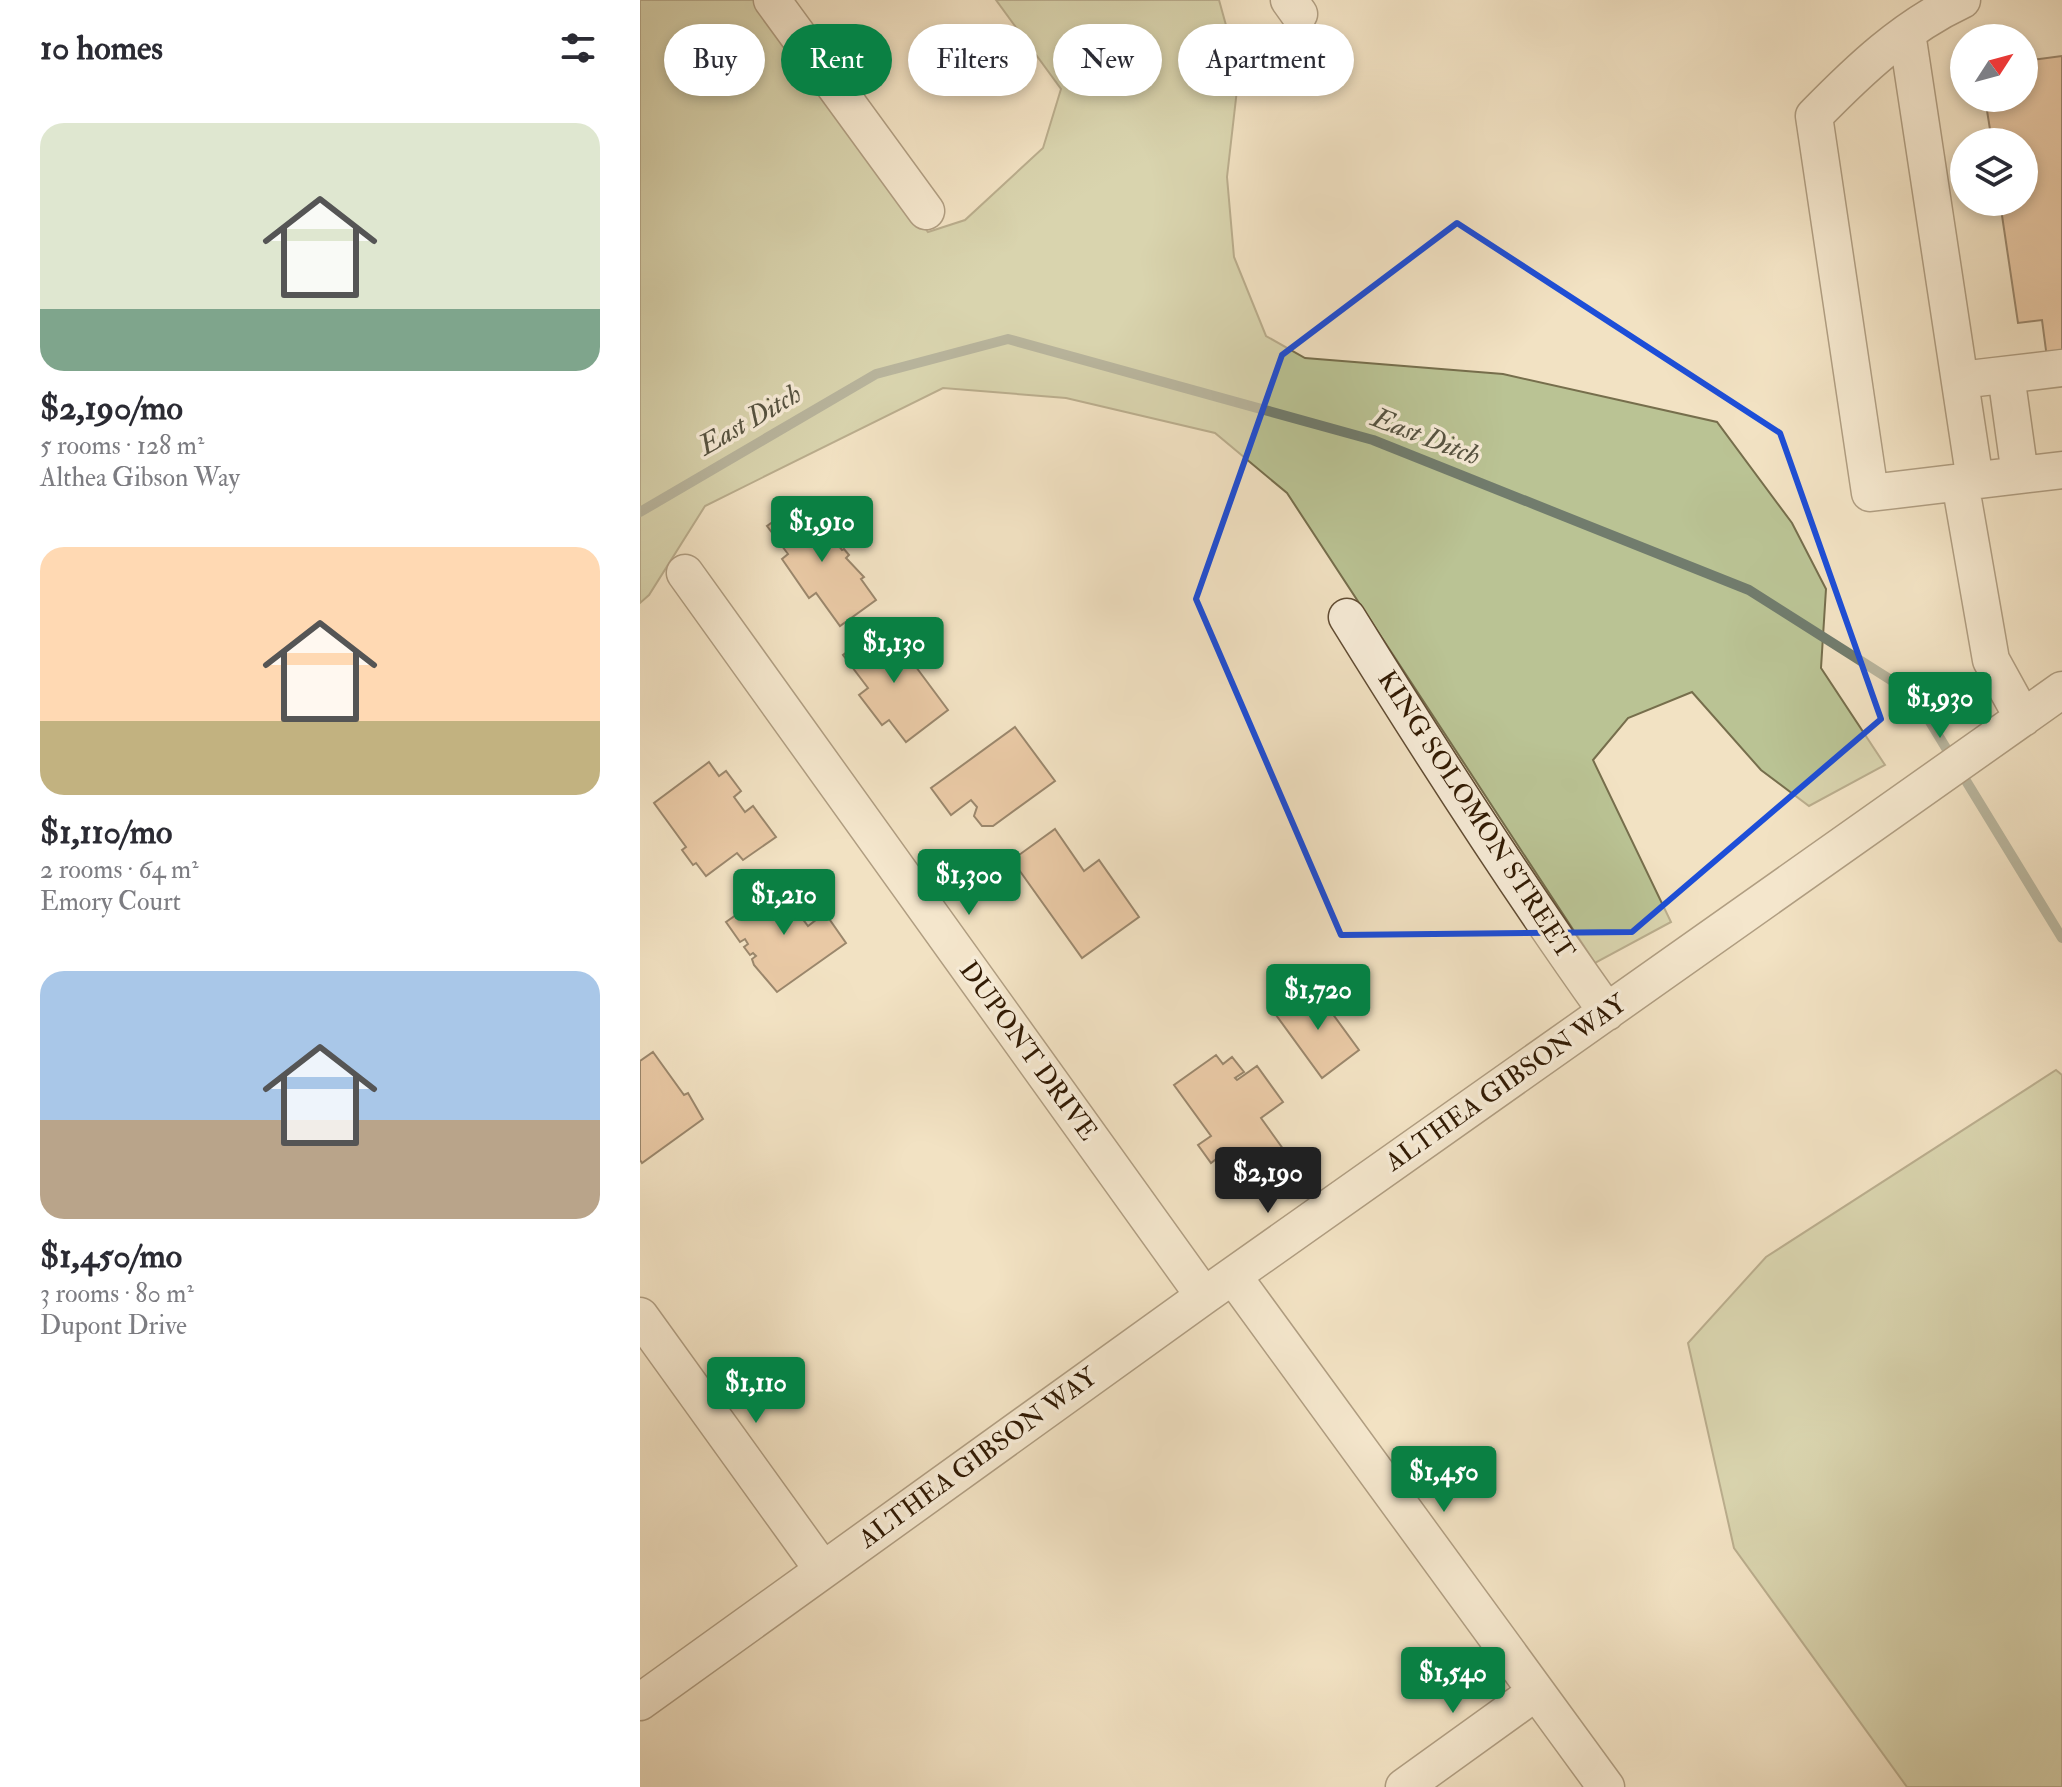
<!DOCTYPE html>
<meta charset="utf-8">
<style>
body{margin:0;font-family:"IM FELL Double Pica",serif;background:#f2f2f3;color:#2b2b33;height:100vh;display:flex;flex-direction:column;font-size:30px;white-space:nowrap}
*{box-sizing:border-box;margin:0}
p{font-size:26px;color:#7c7c81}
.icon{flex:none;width:44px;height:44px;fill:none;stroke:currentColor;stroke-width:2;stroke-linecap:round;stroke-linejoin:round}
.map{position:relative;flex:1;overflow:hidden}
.panel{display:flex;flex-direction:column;background:#fff;width:640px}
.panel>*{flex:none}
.guide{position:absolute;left:24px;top:24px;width:760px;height:72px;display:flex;gap:16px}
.needle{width:52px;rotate:54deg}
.fabs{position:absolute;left:1310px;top:24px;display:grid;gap:16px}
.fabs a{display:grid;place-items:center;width:88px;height:88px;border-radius:50%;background:#fff;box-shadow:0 4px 12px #0003;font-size:40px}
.price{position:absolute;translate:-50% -68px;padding:0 18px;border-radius:8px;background:#0b8043;color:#fff;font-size:26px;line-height:52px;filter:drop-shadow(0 2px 4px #0008)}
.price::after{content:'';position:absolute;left:50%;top:48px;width:24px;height:18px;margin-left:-12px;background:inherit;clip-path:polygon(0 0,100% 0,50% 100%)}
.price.on{background:#222;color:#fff}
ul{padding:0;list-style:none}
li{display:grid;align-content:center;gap:16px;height:424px;padding:0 40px}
li span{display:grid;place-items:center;height:248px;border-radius:24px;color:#555}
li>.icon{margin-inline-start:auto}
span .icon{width:144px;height:144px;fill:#fffc;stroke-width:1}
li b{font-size:34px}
h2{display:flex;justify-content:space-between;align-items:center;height:96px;padding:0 40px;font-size:34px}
.tag{padding:0 28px;border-radius:36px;background:#fff;box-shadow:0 4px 12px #0003;font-size:28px;line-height:72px}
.tag.on{background:#0b8043;color:#fff}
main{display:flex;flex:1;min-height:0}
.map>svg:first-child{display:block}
.green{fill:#bac394;stroke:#766e4c;stroke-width:2}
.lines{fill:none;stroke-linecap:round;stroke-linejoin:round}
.stream{stroke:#717c6d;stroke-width:10}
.building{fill:#deaa82;stroke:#311a03;stroke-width:2}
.minor-casing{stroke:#614c33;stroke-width:39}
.minor{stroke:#f7ecd8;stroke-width:36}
.marked{fill:none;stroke:#1d4ed8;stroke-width:6;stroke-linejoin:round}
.labels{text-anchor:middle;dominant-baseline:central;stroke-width:7;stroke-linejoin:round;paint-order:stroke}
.street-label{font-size:26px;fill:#311a03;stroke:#f7ecd8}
.water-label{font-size:28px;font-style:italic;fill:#565341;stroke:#f7ecd8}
</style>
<main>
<section class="panel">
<h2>10 homes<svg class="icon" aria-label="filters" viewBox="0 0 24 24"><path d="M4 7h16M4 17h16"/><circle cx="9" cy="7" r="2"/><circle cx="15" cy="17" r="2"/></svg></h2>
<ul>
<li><span style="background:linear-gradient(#dfe7d0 75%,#7fa58c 0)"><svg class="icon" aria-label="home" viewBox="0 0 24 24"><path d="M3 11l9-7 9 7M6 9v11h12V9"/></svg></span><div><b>$2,190/mo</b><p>5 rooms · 128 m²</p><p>Althea Gibson Way</p></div></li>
<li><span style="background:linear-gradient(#ffd9b3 70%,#c2b280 0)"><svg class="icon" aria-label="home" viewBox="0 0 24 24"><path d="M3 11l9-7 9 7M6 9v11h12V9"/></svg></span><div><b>$1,110/mo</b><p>2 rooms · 64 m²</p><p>Emory Court</p></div></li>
<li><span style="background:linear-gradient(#a9c7e8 60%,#b9a48a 0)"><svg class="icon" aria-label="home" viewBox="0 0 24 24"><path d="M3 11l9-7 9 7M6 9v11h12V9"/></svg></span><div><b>$1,450/mo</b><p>3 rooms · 80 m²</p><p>Dupont Drive</p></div></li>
</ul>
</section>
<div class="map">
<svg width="1422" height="1787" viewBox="0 0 1422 1787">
<rect width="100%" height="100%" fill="#f2e2c3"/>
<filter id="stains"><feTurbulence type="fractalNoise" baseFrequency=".0025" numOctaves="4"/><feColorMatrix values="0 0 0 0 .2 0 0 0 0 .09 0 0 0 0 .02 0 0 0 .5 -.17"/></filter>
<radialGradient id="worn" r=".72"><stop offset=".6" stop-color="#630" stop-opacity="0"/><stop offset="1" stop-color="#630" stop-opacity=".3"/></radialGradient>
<path class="green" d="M0,0H117L288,232L325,220L403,148L421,89L356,0H579L599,72L587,177L594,257L626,336L665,358L863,374L1077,422L1152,523L1186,589L1181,668L1245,765L1169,806L1121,770L1052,692L988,718L953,760L1031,922L955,963L647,493L575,433L426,398L303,388L65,506L9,595L0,603Z
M1416,1070L1422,1075V1787H1267L1094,1548L1048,1343L1126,1257Z"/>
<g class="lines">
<path class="stream" d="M0,512L236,374L368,339L733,440L1109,590L1273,694L1422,938"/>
</g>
<path class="building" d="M1422,56V356L1407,358L1402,320L1378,323L1360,202H1384V142H1352L1345,98H1384V61Z
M155,506L166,520L171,516L175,521L179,518L185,527L191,523L203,540L197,544L202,550L204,549L209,555L206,558L224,577L221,579L236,600L200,626L176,593L169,598L142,559L148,554L127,526Z
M244,624L308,710L266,742L249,720L242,725L219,695L228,688L203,655Z
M375,727L415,781L353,826H342L334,816L337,807L331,800L311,815L291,788Z
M69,762L79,776L86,771L101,791L94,797L105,812L113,806L136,837L103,860L97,853L66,876L56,863L53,865L42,850L46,847L14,803Z
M415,829L444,871L459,860L499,917L442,958L372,860Z
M146,880L159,900L152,905L168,926L185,913L206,943L137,992L114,965L112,959L116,956L113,953L110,955L104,947L108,944L105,939L100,942L86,922Z
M673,987L719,1050L682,1078L636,1015Z
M13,1052L44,1095L48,1093L63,1119L2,1163L0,1160V1061Z
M576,1055L583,1064L592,1057L604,1072L595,1078L597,1080L617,1066L643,1102L621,1118L646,1153L605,1182L584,1153L571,1163L558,1145L571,1136L534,1085Z"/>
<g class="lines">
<defs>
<path id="minor" d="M132,0L286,211
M649,0L659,14
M1322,0C1264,27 1219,70 1174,116L1230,493L1422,470
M1267,33L1335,481
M1366,375L1380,475
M1320,380L1422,368
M1320,482L1351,660L1383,718
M45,573L564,1296
M707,617C790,751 875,883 967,1012
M593,1276L966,1787
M0,1316L183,1570
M0,1702L564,1296L1422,690
M764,1787L896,1692"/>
</defs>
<use href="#minor" class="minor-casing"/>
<use href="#minor" class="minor"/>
</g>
<path d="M0 0H1422V1787H0ZM817,223L1140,433L1241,719L992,932L701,935L556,599L642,355Z" fill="#f2e2c3" fill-opacity=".55" fill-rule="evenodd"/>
<path class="marked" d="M817,223L1140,433L1241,719L992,932L701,935L556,599L642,355Z"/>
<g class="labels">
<g class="street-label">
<text transform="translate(836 815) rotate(57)">KING SOLOMON STREET</text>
<text transform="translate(388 1051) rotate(54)">DUPONT DRIVE</text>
<text transform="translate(866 1083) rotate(-35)">ALTHEA GIBSON WAY</text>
<text transform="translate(338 1458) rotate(-36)">ALTHEA GIBSON WAY</text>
</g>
<g class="water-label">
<text transform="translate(110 420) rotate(-30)">East Ditch</text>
<text transform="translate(786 437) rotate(21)">East Ditch</text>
</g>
</g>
<rect width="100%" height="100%" filter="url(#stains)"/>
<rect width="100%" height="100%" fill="url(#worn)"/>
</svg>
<div class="fabs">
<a><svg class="needle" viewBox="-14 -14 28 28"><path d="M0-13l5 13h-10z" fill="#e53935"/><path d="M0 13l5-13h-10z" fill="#7c7c81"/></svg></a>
<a><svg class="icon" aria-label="layers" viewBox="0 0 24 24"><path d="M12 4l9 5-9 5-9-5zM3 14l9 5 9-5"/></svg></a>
</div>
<b class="price" style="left:182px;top:564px">$1,910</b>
<b class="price" style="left:254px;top:685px">$1,130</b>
<b class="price" style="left:1300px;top:740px">$1,930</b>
<b class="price" style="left:329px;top:917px">$1,300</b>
<b class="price" style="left:144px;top:937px">$1,210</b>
<b class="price" style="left:678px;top:1032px">$1,720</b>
<b class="price on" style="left:628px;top:1215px">$2,190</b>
<b class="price" style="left:116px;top:1425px">$1,110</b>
<b class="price" style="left:804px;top:1514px">$1,450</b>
<b class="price" style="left:813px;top:1715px">$1,540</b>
<div class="guide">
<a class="tag">Buy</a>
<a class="tag on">Rent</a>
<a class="tag">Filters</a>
<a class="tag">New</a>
<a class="tag">Apartment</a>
</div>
</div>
</main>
